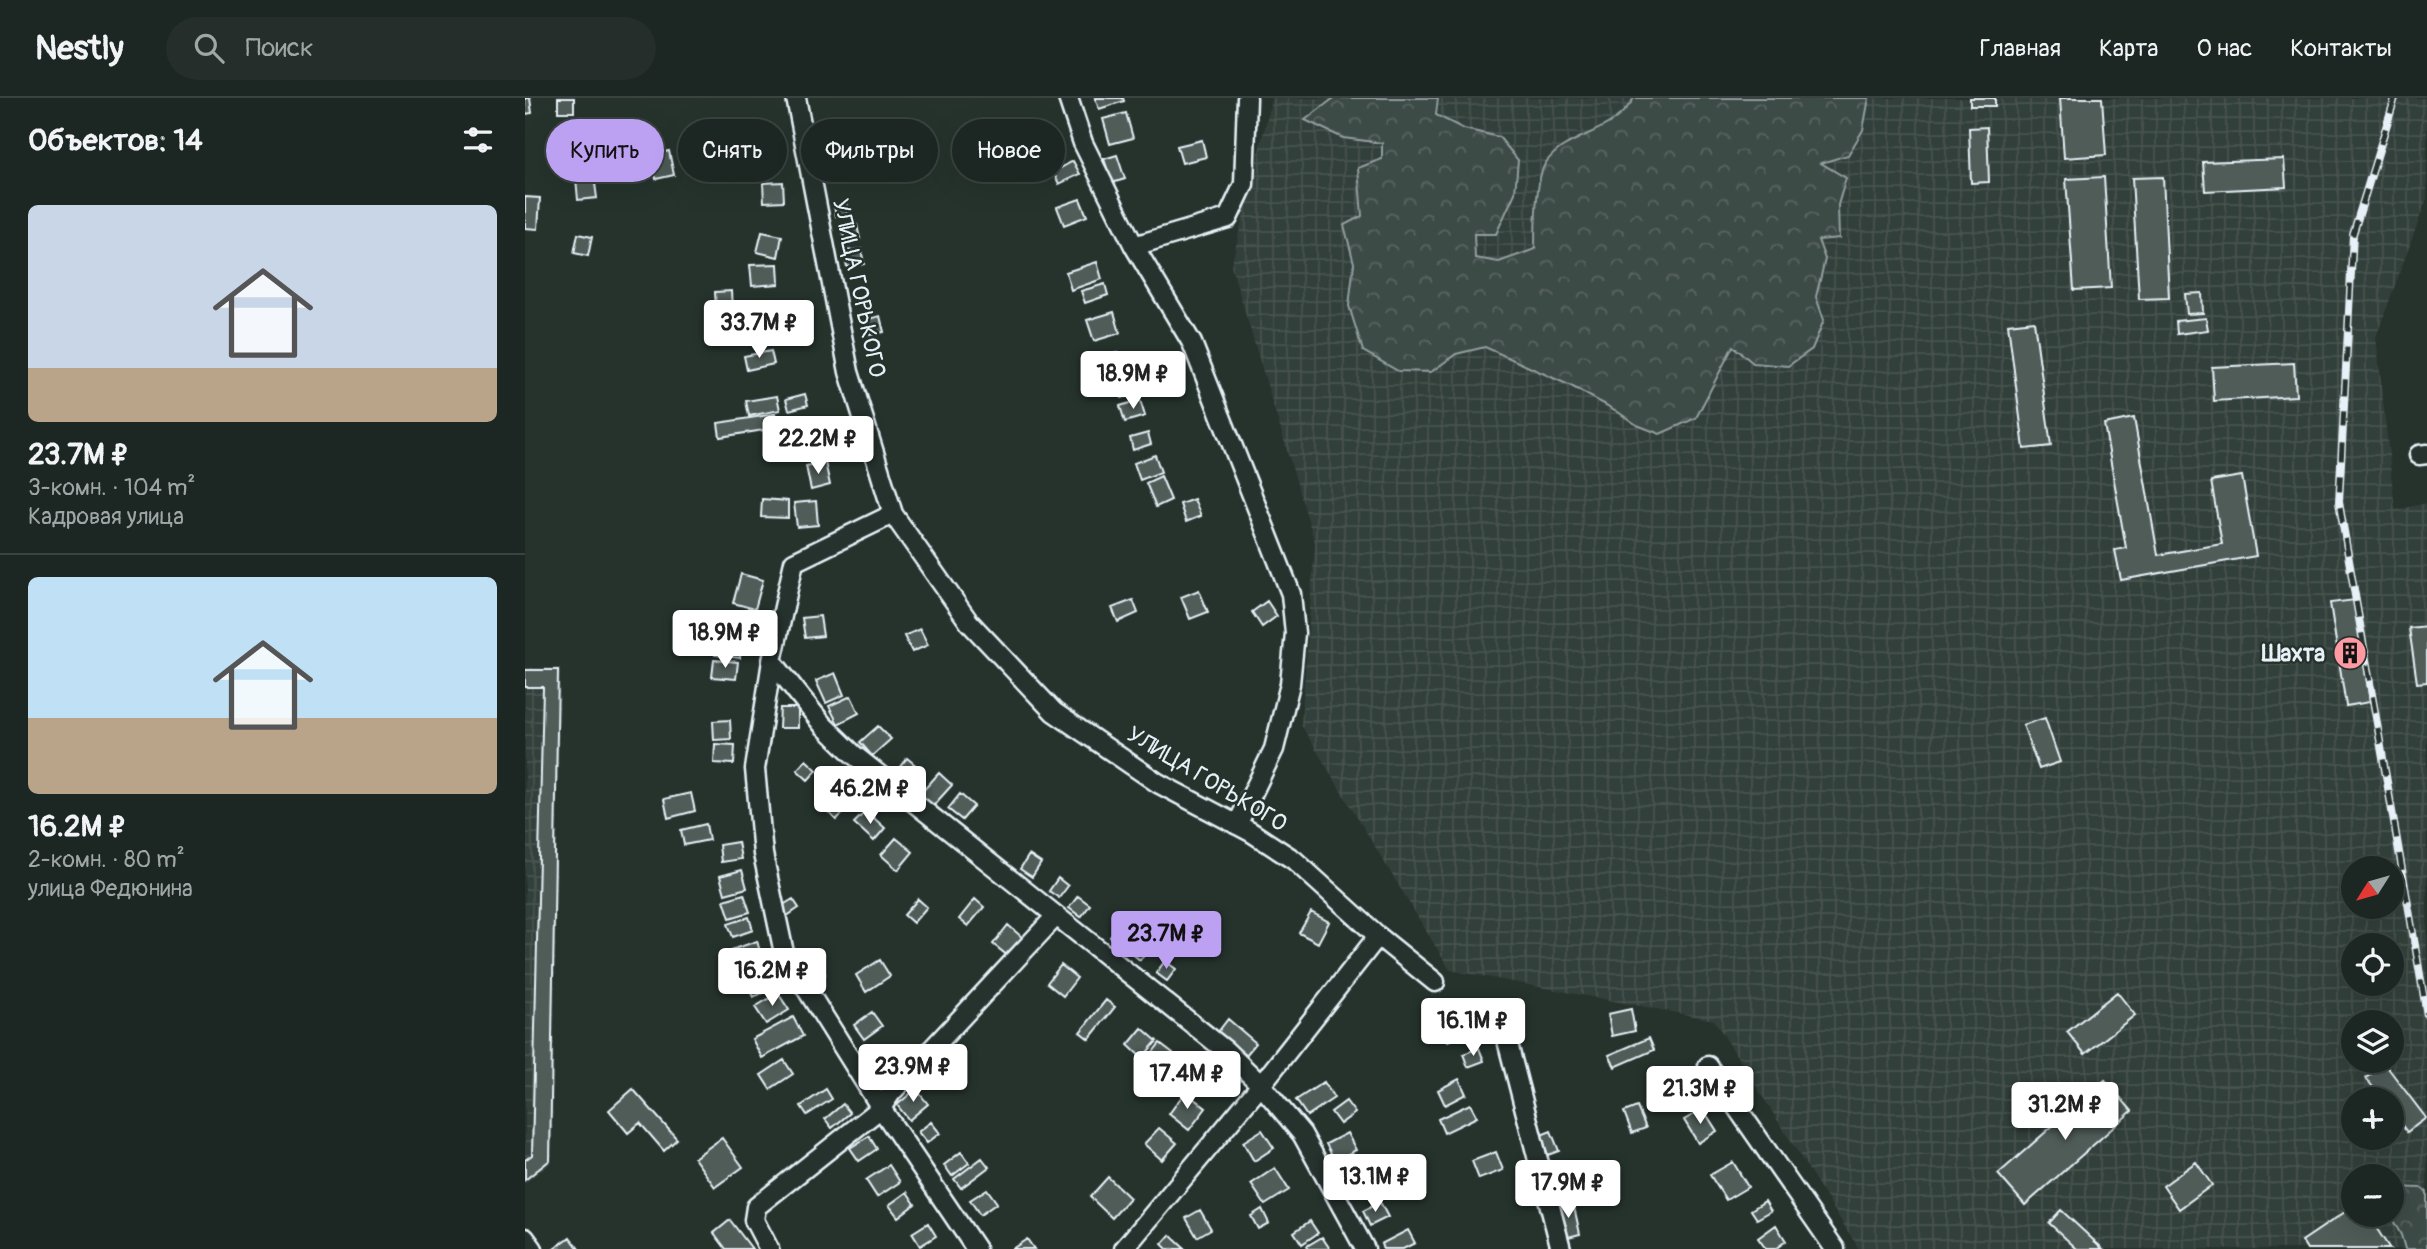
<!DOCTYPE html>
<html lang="ru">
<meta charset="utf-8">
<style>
body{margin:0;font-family:Pangolin,sans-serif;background:#252e2a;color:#f1f3f6;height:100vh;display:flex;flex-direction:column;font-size:26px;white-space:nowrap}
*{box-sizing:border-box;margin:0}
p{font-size:23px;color:#a0a5a5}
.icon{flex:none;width:38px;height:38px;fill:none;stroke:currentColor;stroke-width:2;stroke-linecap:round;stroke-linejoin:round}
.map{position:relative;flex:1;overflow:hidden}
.side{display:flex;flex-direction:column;background:#1c2622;width:525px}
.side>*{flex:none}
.top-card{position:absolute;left:21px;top:21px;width:665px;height:63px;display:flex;gap:14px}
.needle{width:46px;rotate:233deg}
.tools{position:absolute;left:1816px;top:758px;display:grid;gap:14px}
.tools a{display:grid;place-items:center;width:63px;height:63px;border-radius:50%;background:#1c2622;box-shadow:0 7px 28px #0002,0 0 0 2px #3a4340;font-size:35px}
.price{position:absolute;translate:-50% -60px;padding:0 16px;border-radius:7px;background:#fff;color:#222;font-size:23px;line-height:46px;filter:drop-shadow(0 2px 4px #0008)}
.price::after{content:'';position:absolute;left:50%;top:42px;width:21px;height:16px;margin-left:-10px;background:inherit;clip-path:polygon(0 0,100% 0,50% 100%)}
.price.on{background:#bca0f2;color:#111}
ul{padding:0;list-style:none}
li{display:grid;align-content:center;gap:14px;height:371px;padding:0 28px}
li+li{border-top:2px solid #3a4340}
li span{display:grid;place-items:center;height:217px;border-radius:10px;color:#555}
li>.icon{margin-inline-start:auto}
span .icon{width:126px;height:126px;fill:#fffc;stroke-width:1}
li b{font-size:30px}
h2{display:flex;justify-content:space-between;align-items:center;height:84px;padding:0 28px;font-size:30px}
.pill{padding:0 24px;border-radius:32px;background:#1c2622;box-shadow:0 7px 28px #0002,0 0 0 2px #3a4340;font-size:24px;line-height:63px}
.pill.on{background:#bca0f2;color:#111}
header{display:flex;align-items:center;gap:42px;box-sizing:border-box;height:98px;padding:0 35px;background:#1c2622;border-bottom:2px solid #3a4340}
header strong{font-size:33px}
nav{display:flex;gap:38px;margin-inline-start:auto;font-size:24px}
.search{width:490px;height:63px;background:#252e2a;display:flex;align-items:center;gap:18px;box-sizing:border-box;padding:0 24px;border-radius:38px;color:#a0a5a5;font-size:26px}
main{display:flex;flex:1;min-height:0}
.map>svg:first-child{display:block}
.industrial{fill:url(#industrial-grid);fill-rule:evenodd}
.forest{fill:url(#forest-crowns);stroke:#939ea0;stroke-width:2}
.building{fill:#505c59;stroke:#e8f1f8;stroke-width:2}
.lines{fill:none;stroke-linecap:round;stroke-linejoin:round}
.minor-casing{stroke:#e8f1f8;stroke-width:23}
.minor{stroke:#26332d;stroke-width:18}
.rail-casing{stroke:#e8f1f8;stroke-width:8}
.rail{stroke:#26332d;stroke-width:5;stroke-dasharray:16;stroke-linecap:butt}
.labels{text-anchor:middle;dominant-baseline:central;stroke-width:5;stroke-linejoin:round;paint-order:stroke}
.street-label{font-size:23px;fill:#e8f1f8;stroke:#26332d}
.poi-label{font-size:23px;font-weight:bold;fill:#e8f1f8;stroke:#26332d;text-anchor:end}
</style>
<header>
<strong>Nestly</strong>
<div class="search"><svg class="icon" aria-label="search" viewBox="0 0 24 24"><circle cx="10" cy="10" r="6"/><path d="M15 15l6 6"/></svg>Поиск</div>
<nav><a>Главная</a><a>Карта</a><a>О нас</a><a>Контакты</a></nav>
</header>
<main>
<section class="side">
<h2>Объектов: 14<svg class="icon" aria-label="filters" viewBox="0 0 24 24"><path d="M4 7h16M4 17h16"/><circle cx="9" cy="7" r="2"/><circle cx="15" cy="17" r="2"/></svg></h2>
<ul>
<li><span style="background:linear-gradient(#c9d6e8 75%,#b9a48a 0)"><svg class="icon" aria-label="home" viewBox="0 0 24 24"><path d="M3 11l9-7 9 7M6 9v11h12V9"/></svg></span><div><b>23.7M ₽</b><p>3-комн. · 104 m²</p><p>Кадровая улица</p></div></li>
<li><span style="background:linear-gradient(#bfe0f5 65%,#b9a48a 0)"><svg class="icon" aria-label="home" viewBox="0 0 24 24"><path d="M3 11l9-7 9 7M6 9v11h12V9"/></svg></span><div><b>16.2M ₽</b><p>2-комн. · 80 m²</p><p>улица Федюнина</p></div></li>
</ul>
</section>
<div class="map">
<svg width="1902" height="1151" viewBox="0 0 1902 1151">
<defs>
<pattern id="industrial-grid" width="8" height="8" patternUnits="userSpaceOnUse" patternTransform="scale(1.75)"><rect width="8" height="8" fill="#333f3a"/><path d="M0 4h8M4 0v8" fill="none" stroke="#47524e"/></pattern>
<pattern id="forest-crowns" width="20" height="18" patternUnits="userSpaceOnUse" patternTransform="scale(1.75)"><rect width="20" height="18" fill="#3e4b47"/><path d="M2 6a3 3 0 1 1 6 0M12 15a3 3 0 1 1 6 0" fill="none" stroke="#5a6562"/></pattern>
</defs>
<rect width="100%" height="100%" fill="#26332d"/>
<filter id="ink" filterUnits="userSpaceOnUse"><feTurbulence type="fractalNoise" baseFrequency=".0143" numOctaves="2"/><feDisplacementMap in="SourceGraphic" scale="14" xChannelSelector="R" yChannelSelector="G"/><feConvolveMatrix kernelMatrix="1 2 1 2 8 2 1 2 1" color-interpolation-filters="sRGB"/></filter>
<g filter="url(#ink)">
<path class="industrial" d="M747,0H1902V100L1851,239L1870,412L1902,405V1151H1334L1189,922L925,872L776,627L790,445L706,168ZM1829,770H1867V808H1829ZM1829,847H1867V886H1829ZM1829,924H1867V962H1829ZM1829,1001H1867V1040H1829ZM1829,1078H1867V1116H1829Z
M0,570H35L27,1064L0,1085Z"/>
<path class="forest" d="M809,0H913L911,17L939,31L974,39L993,62L990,95L971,136H949L950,160L974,164L1010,151C1010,132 1010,82 1020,66C1041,34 1086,39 1109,0H1344L1338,32L1323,57L1296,65L1321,80L1313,107L1314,140L1293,142L1300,161L1291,199L1299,222L1287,251L1263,268L1228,265L1208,248L1171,320L1135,336L1112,327L1090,312L1046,288L960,249L931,256L906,274L873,273L838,253L824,208L829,165L819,127L837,118L833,70L857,61V45L818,40L780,22Z
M1867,1089L1896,1090L1902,1094V1151H1880L1876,1137L1865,1117L1867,1116Z"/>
<path class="building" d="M0,0H5L7,15L0,16Z
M33,0H49V14H33Z
M570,0H598L599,3L574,11Z
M1445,0H1470V8H1445Z
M1535,0H1577L1581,57L1539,60Z
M601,15L608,40L585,46L578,21Z
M303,28L308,43L290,49L285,35Z
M1462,29L1464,84L1446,85L1444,30Z
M237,39H254L255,59H238Z
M677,42L681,59L657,65L652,48Z
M524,49L531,69L511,76L503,57Z
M144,53L149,77L131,81L126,57Z
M592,57L600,81L587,85L579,61Z
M311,58L314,69L295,73L292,62Z
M1759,61L1761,89L1680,93L1678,64Z
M548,63L555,76L534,86L528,74Z
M69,78L72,100L53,102L51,80Z
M1579,79L1586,190L1549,192L1541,81Z
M1638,79L1644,200L1614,201L1607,80Z
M258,84L259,103L239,104L238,85Z
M0,99L15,100L13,131L0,130Z
M555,101L562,118L539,127L532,109Z
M321,105L324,115L311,118L309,108Z
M332,127L335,141L320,144L317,130Z
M237,134L257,138L253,159L232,154Z
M53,136L67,139L63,158L49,155Z
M336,151L339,166L322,169L319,153Z
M572,164L577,181L546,192L541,174Z
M253,166L254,186L227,188L225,167Z
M580,186L583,197L560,205L556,193Z
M206,193L207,211L191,212L190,194Z
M1677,195L1678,215L1662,216L1660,196Z
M589,214L595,235L569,243L562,222Z
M355,218L359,234L345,237L341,222Z
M1681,220L1683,232L1652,236L1651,223Z
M263,221L265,242L251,243L250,222Z
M1509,223L1526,348L1499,351L1483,226Z
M246,253L249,266L222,272L219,258Z
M592,255L596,276L569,281L565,261Z
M1769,265L1771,298L1689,303L1687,269Z
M613,280L617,294L597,300L593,286Z
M280,296L283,307L264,312L261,301Z
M252,298L255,312L224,318L221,303Z
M615,302L620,318L600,324L595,308Z
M250,316L252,330L195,339L193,325Z
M1609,320L1633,457L1697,446L1686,383L1717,378L1731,458L1596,482L1590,452L1601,450L1579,326Z
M623,335L626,346L608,352L605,340Z
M288,336L295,350L274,360L267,346Z
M630,357L636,374L615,382L609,365Z
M300,364L305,387L286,392L281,368Z
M636,378L646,402L631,409L621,385Z
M237,401L263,403V420L236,419Z
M669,401L676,418L661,424L655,406Z
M291,403L293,427L272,429L269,405Z
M216,476L238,482L230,511L208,505Z
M674,492L683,514L665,521L656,499Z
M608,502L613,515L593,524L587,510Z
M1830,502L1845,604L1821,608L1805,505Z
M742,503L752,518L737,529L727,514Z
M295,518L298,538L280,540L277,520Z
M1902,528V584L1892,585L1884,530Z
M395,531L403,547L387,554L379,538Z
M193,537L217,541L215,560L190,557Z
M189,562L213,564L211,581L187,579Z
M0,572H33L25,1062L0,1082V1062L7,1057L18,589H0Z
M310,575L319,597L301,605L291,583Z
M326,598L334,615L313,626L304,608Z
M255,610H273V630H254Z
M1520,620L1535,664L1514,671L1498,627Z
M205,622L206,641L189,642L188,623Z
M353,628L366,641L347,658L335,644Z
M190,646L210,647L209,666L189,665Z
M382,660L393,669L380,684L370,675Z
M281,662L292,672L283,682L272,672Z
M414,675L427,687L408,708L395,696Z
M310,689L327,707L311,722L294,704Z
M166,695L170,713L143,720L139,701Z
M435,696L449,708L437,722L423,711Z
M341,713L360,730L349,743L329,725Z
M181,726L184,742L159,747L156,732Z
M371,740L388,754L373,772L356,757Z
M213,744L216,761L196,764L194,747Z
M504,757L516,765L507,779L495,771Z
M217,772L222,790L200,796L195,778Z
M533,780L543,788L534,800L524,793Z
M219,796L225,814L205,820L199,802Z
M553,798L565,807L556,819L544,810Z
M268,801L274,810L259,820L253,810Z
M393,801L402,809L388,825L379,817Z
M450,801L459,809L443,828L434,821Z
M786,814L804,824L793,845L774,835Z
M224,819L228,832L208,839L203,826Z
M483,827L498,840L483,858L468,846Z
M595,827L608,838L598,850L585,839Z
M232,843L236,857L211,865L206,852Z
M613,844L623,851L615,862L606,855Z
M290,862L300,876L287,886L277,872Z
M355,862L365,878L341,894L331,877Z
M640,863L651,871L642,883L631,875Z
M536,867L552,880L538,898L522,885Z
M240,870L249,890L228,899L219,880Z
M1592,894L1610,917L1560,956L1542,934Z
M253,895L264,912L241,926L230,909Z
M581,902L590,909L564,941L555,934Z
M1106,911L1110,933L1087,938L1083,916Z
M347,914L357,928L339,941L329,927Z
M934,916L942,935L923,943L916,924Z
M268,919L278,938L237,960L227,941Z
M703,921L731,945L721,957L693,934Z
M617,930L632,943L617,960L603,947Z
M1124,940L1129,952L1090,969L1084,957Z
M635,945L648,955L630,979L617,968Z
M954,950L959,963L943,969L938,956Z
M365,959L377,974L358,990L346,975Z
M259,962L268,976L245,991L236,977Z
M1860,966L1901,1020L1882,1034L1867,1014V1001H1857L1841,980Z
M934,981L941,996L920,1007L913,992Z
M1580,982L1607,1013L1500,1107L1473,1076Z
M799,984L809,1000L782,1018L771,1002Z
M108,991L152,1041L139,1053L115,1025L103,1035L84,1012Z
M301,991L307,1001L282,1017L276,1008Z
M391,991L403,1006L384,1022L372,1007Z
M660,994L681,1010L664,1032L644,1016Z
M821,1003L830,1015L815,1026L806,1014Z
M318,1006L325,1015L307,1030L300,1021Z
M945,1006L952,1019L919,1035L913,1021Z
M1112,1009L1121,1030L1107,1035L1099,1014Z
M1178,1011L1192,1033L1173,1045L1159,1022Z
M406,1024L415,1035L402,1045L393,1034Z
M634,1030L652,1045L637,1062L619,1046Z
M737,1032L749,1050L729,1063L718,1044Z
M1026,1033L1034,1053L1023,1057L1016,1037Z
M822,1035L831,1052L810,1063L801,1046Z
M344,1038L352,1051L334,1063L325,1050Z
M197,1040L218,1069L190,1089L169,1060Z
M436,1054L444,1065L427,1078L419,1067Z
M971,1054L978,1072L954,1081L947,1063Z
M836,1059L843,1073L822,1084L814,1070Z
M457,1060L464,1069L436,1090L429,1081Z
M1208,1064L1223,1089L1201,1102L1185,1077Z
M1671,1064L1687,1087L1654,1111L1638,1088Z
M364,1067L375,1084L352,1099L341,1082Z
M750,1070L764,1092L740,1107L726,1086Z
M583,1079L605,1100L587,1120L565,1099Z
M462,1091L472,1105L455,1117L445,1102Z
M382,1094L390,1106L373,1119L364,1107Z
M1240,1103L1246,1113L1232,1121L1226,1112Z
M855,1104L863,1119L845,1128L838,1113Z
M1048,1104L1055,1136L1039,1140L1031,1108Z
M1829,1108V1116H1842L1865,1151H1782L1777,1143Z
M737,1111L744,1125L733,1131L726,1118Z
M675,1112L686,1131L672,1139L661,1120Z
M1536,1112L1578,1151H1552L1524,1125Z
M205,1122L227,1151H201L189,1135Z
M785,1123L793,1135L777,1146L769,1134Z
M403,1125L411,1138L395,1148L387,1135Z
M1251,1127L1261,1143L1250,1151H1241L1233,1140Z
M883,1132L890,1145L878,1151H858L856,1146Z
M645,1137L660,1151H642L637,1146Z
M45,1139L54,1151H29Z
M797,1139L805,1151H783L782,1148Z
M502,1141L509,1151H487Z"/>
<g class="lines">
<defs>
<path id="minor" d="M271,0L324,274L368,416L444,524L529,614L633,685L726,734L769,762L853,838L910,884
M543,0L558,45L609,148L667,245L766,496L770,535L765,586L749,651L712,727
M609,148L703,120L719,86L722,0
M1894,357L1902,356
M368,416L269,464L247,563L230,671L238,756L259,855L356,1010L451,1151
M247,563L298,627L328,656L700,952L736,987L777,1036L840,1151
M983,946L1036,1151
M1183,968L1310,1151
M0,1140L8,1151
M244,1151L229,1122L231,1109L356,1010L366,995L531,818
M599,1151L736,987L853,838"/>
</defs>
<use href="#minor" class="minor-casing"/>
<use href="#minor" class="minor"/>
<defs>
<path id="rail" d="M1870,0L1828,136L1814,404L1902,917"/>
</defs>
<use href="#rail" class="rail-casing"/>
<use href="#rail" class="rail"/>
</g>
</g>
<defs>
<symbol id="building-disc" viewBox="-11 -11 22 22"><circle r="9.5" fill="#ff9aa2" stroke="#26332d"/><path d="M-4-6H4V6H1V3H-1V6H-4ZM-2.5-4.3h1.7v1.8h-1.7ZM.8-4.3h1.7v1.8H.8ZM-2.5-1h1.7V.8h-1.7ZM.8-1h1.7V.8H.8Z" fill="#111"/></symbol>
</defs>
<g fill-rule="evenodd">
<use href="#building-disc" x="1806" y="536" width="38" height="38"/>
</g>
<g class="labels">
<g class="street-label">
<text transform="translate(334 190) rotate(78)">УЛИЦА ГОРЬКОГО</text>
<text transform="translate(682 681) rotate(31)">УЛИЦА ГОРЬКОГО</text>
</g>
<g class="poi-label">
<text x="1800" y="555">Шахта</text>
</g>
</g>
</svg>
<div class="tools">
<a><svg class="needle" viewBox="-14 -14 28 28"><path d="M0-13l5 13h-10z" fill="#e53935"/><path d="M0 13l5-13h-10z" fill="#a0a5a5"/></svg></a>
<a><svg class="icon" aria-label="locate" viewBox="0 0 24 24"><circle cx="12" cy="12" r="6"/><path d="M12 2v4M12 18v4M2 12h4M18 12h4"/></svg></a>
<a><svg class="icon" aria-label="layers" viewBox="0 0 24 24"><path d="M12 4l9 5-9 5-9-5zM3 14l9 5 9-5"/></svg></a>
<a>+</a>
<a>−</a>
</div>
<b class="price" style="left:234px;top:262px">33.7M ₽</b>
<b class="price" style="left:608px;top:313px">18.9M ₽</b>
<b class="price" style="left:293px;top:378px">22.2M ₽</b>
<b class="price" style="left:200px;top:572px">18.9M ₽</b>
<b class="price" style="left:345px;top:728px">46.2M ₽</b>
<b class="price on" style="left:641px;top:873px">23.7M ₽</b>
<b class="price" style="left:247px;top:910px">16.2M ₽</b>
<b class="price" style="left:948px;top:960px">16.1M ₽</b>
<b class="price" style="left:388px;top:1006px">23.9M ₽</b>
<b class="price" style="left:662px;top:1013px">17.4M ₽</b>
<b class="price" style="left:1175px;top:1028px">21.3M ₽</b>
<b class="price" style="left:1540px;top:1044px">31.2M ₽</b>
<b class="price" style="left:850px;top:1116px">13.1M ₽</b>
<b class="price" style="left:1043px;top:1122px">17.9M ₽</b>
<div class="top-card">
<a class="pill on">Купить</a>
<a class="pill">Снять</a>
<a class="pill">Фильтры</a>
<a class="pill">Новое</a>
</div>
</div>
</main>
